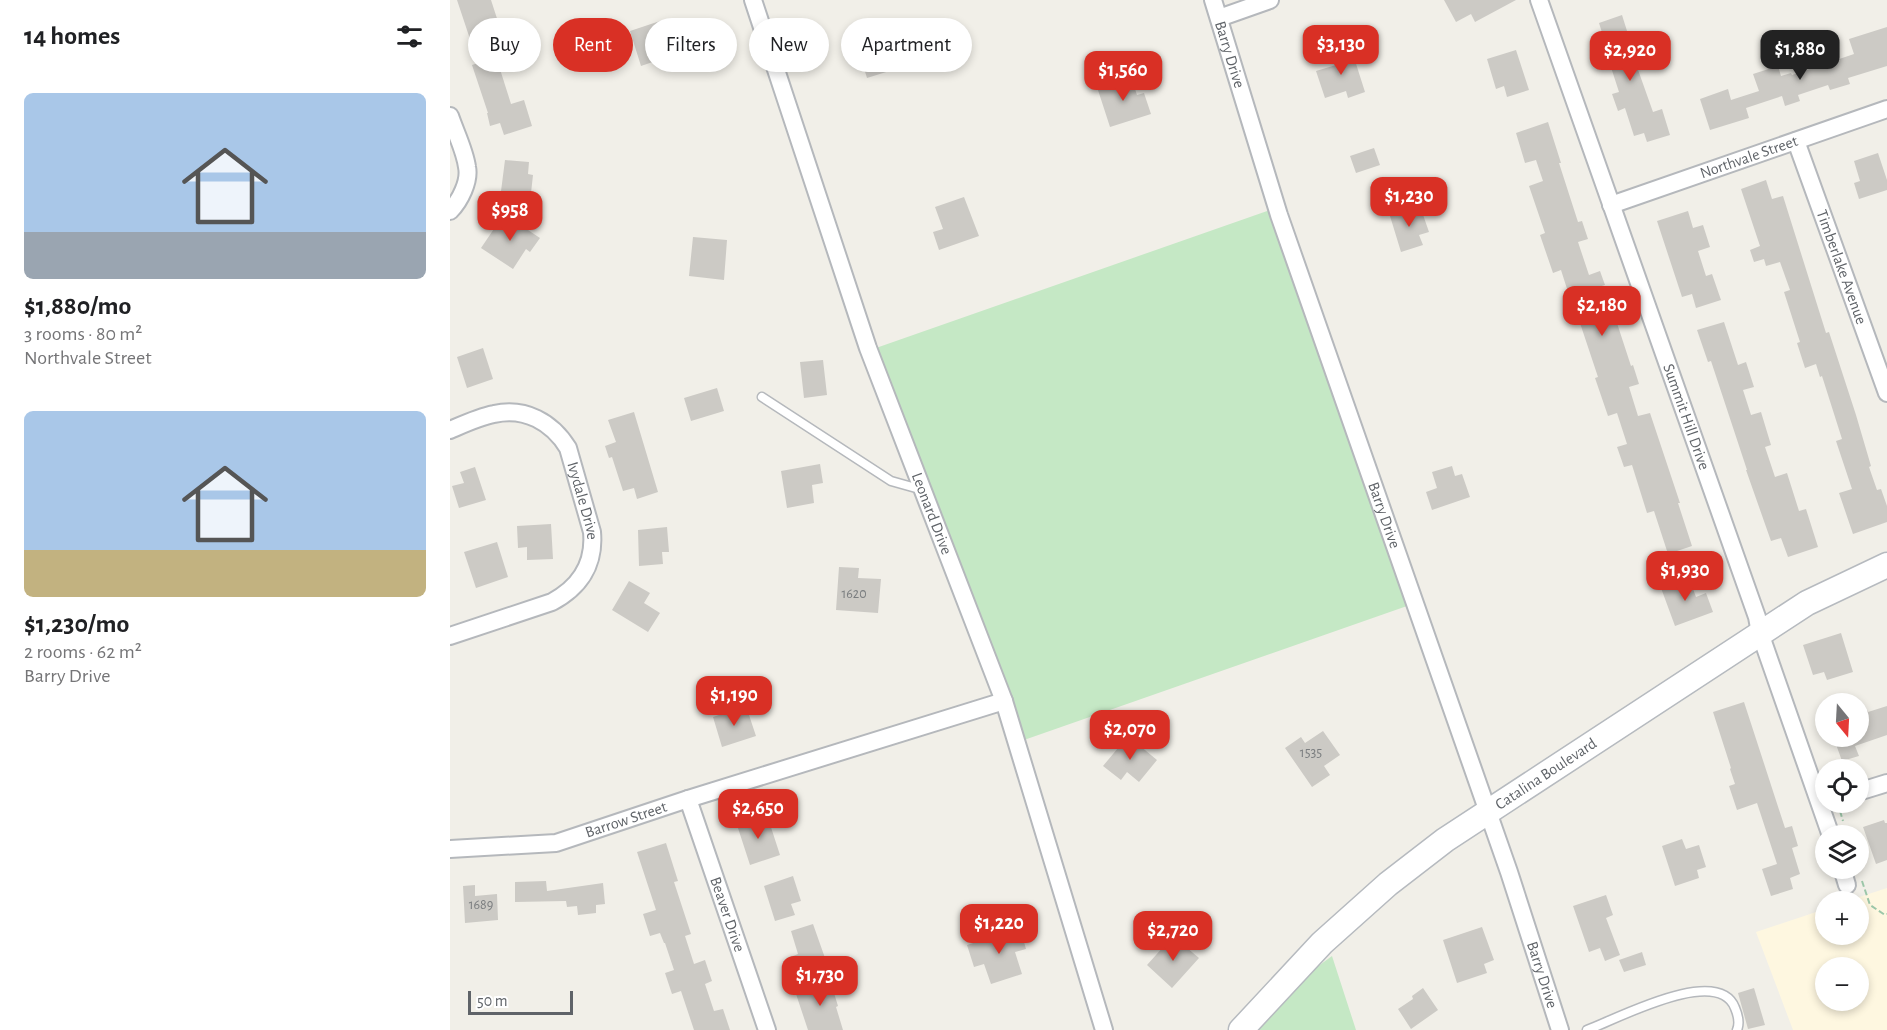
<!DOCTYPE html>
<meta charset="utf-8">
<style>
body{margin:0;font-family:"Alegreya Sans",sans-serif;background:#f2f2f2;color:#202124;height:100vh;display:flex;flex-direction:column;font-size:22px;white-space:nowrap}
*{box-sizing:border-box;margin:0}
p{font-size:20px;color:#757577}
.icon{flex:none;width:33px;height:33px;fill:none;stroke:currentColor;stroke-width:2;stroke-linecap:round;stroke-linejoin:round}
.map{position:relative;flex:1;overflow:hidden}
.panel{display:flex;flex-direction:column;background:#fff;width:450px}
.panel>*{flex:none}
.top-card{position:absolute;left:18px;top:18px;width:570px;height:54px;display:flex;gap:12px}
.needle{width:39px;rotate:162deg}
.controls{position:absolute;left:1365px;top:693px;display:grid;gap:12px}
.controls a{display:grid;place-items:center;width:54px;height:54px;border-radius:50%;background:#fff;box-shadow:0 3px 9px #0003;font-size:30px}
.scale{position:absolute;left:18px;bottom:15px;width:105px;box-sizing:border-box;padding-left:6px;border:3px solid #5f6368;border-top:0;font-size:16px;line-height:21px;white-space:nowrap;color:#5f6368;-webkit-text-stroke:4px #fff;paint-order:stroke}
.price{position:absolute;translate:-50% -51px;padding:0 14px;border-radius:12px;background:#d93025;color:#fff;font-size:20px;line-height:39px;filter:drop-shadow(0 2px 3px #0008)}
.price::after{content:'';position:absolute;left:50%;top:36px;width:18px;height:14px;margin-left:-9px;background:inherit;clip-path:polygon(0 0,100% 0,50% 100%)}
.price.on{background:#222;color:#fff}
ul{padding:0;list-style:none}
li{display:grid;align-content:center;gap:12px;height:318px;padding:0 24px}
li span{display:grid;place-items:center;height:186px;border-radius:9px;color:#555}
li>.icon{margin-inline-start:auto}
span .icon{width:108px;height:108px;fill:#fffc;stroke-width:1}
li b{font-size:26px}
h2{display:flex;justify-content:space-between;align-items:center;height:72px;padding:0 24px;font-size:26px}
.chip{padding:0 21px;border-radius:27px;background:#fff;box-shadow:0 3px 9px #0003;font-size:21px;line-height:54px}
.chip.on{background:#d93025;color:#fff}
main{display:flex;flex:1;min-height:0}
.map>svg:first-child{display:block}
.commercial{fill:#fef7e0;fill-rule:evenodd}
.green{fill:#c5e8c5}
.building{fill:#cccac5}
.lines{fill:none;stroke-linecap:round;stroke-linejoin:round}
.lane-casing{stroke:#b5b8bc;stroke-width:11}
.street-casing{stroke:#b5b8bc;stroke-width:20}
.secondary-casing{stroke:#b6babf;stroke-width:27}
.path{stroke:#9cc7a9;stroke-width:2;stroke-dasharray:6 3;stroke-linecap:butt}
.lane{stroke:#fff;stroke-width:8}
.street{stroke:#fff;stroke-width:16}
.secondary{stroke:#fff;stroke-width:24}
.labels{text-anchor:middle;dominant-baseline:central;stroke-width:4.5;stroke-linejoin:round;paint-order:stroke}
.number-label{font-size:14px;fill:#7a7d7f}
.street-label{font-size:16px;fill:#5f6368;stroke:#fff}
</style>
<main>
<section class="panel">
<h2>14 homes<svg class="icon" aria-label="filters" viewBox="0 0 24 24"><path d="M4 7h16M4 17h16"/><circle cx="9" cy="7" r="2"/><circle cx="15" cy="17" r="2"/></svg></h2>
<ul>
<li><span style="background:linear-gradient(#a9c7e8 75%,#9aa5b1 0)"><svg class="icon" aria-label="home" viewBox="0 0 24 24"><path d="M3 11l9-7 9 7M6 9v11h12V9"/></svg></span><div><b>$1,880/mo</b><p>3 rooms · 80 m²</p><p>Northvale Street</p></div></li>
<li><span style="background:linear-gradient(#a9c7e8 75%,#c2b280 0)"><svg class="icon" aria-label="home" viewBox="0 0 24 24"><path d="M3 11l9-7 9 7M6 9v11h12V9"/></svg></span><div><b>$1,230/mo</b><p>2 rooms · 62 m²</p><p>Barry Drive</p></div></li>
</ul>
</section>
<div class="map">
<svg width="1437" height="1030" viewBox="0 0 1437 1030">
<rect width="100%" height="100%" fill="#f1efe8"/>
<path class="commercial" d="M1437,888V1030H1343L1306,932L1375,909L1376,934H1408V902L1397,901ZM1376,968H1408V1000H1376Z"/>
<path class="green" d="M820,210L957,606L574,740L426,348Z
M882,956L906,1030H802L848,981Z"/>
<path class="building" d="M7,0H41L54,40L42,44L61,104L74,100L82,126L54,135L50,123L40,126L37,113H38L22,65L28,63Z
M994,0H1066L1025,22L1021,14L1006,22Z
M1172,15L1183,50H1181L1203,112L1212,109L1220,135L1197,142L1194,133L1184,136L1175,108L1168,111L1162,94L1169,92L1158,58L1151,60L1146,45L1155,42L1149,23Z
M213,20L220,40L215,41L220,56L191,66L180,31Z
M1437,27V66L1398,78L1400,84L1380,90L1378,85L1348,95L1350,101L1335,106L1332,96L1296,108L1299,118L1260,130L1250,99L1278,89L1281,100L1309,91L1303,74L1328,66L1331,76L1341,73L1342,75L1404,54L1399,39Z
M437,30L449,68L417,78L412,62L422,59L415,37Z
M901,48L915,92L898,98L896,91L875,98L866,71L886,65L882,54Z
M1066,50L1079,90L1057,97L1054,86L1046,89L1037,59Z
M681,77L687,95L694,93L701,114L660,127L647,87Z
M1098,122L1111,163H1109L1128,222L1132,221L1138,239L1128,242L1139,275L1150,271L1155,285L1145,288L1156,320L1165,317L1181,366L1183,365L1189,384L1179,387L1188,416L1200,413L1230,503H1228L1242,546L1218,554L1204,511L1197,513L1182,465L1174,467L1167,447L1177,444L1167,413L1158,416L1145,378L1148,377L1128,317H1126L1111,270L1103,273L1090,235L1095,233L1079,186L1093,181L1086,160L1075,163L1066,133Z
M924,148L930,165L906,173L900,156Z
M1428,153L1437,180V190L1409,199L1404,183L1410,181L1404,161Z
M55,160L79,162L78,174L83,175L80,202L50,199Z
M1316,180L1322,199L1333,196L1376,333L1379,332L1406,415L1421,466L1419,467L1427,490L1431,489L1437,506V522L1403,534L1389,493L1402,489L1386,441L1392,439L1372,376L1370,377L1366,364L1355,368L1347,343L1350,342L1334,292L1340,290L1330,262L1316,266L1314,259L1304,262L1300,250L1310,246L1291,189Z
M514,197L529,236L489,250L483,232L493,229L485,207Z
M970,206L979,232L969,235L973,245L951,252L940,216Z
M1238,211L1243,228L1253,225L1260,247L1248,251L1256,276L1262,274L1271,300L1246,308L1242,294L1232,297L1207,221Z
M54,214L90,238L80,252L76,249L63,269L31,248Z
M243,237L277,240L274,280L239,276Z
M1274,322L1288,365L1296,362L1304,387L1293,390L1301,415L1311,412L1321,445L1315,447L1325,477L1337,473L1349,511L1356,509L1368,547L1338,557L1331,538L1321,541L1296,470H1297L1261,361L1258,362L1247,330Z
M33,348L43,379L17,388L7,357Z
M373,360L377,395L354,398L350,362Z
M267,388L274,411L241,421L234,398Z
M184,412L208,492L187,499L184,488L173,491L162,457L159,458L155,446L166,442L158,420Z
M370,464L373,483L362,485L364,503L337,508L331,471Z
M1002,466L1005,476L1012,474L1020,497L982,510L976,492L987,488L982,472Z
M25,467L36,500L9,508L2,486L14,483L10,472Z
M101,524L103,559L77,560V547L68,548L67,526Z
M217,527L219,552H212L213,564L189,566L188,530Z
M47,542L58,577L26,588L14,552Z
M389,567L409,568L408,578L431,579L428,613L386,610Z
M1239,578L1246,597L1256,593L1263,612L1225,626L1211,588Z
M179,581L200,593L194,603L210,613L198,632L162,610Z
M1391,633L1403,672L1377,680L1374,672L1363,675L1353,645Z
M1294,702L1335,828L1342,826L1348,846L1342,848L1350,874L1340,878L1343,889L1321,896L1312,869L1327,864L1307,803L1287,810L1279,786L1285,784L1280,769L1281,768L1263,712Z
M296,706L306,736L272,747L263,717Z
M1437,706V735L1405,746L1409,756L1392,761L1383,736H1408V713L1417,710L1418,712Z
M873,731L890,755L874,766L880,775L862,787L835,748L851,737L855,743Z
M678,736L707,760L689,782L677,772L671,780L653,766Z
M317,815L330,855L300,865L287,825Z
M1434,820L1435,823H1437V860L1426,864L1413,827Z
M1232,839L1236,849L1249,845L1256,867L1247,870L1249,878L1225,886L1212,846Z
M216,843L228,881L224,882L241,934L235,936L244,964L255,960L262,981L255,984L264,1011L273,1009L280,1030H244L231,991L222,994L215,973L224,970L215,943H214L210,933L200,936L193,914L206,910L187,852Z
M343,876L351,901L341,904L345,915L325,921L314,886Z
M96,881L97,891L153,883L155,904L146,905V913L128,915L127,906L117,907L116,901L65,902V882Z
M25,885V896L47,894L48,920L15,923L13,886Z
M1156,895L1163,915L1156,918L1170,955L1155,961L1150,948L1139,952L1123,906Z
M363,924L375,958L341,969L338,958L348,954L341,931Z
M1032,927L1044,960L1034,964L1037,973L1007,983L993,940Z
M570,928L576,949L565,952L572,974L541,984L534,964L524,967L517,945Z
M723,936L749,958L722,988L697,965Z
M1192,952L1196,965L1174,972L1169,960Z
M380,980L388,1006L386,1007L393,1030H358L345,991Z
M973,988L988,1010L961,1029L948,1009L963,999L962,996Z
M1304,988L1315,1025L1298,1029L1288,993Z"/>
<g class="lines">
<defs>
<path id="lane" d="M312,397L441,481L473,490
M1137,1030C1165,1020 1268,964 1285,1008C1288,1015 1290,1023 1287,1030"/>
<g id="street">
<path id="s1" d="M303,0L418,348L554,701L654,1030"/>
<path id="s2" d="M763,0L829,215L1059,872L1110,1030"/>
<path id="s3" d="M1089,0L1307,617L1310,633L1381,836"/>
<path d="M769,18L820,0"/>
<path d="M0,116C5,131 15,151 17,167C20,181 10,201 0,211"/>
<path id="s4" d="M1346,141L1437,393"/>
<path id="s5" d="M1161,205L1437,109"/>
<path id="s6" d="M0,430C14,424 29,417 44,414C75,407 102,422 118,448L142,532C145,564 130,587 102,602L0,636"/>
<path d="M1408,792L1437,783"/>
<path id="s7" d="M238,799L317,1030"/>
<path id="s8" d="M0,849L106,843L238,799L554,701"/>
<path d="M1392,868L1397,885"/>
</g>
<g id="secondary">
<path id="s9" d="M791,1030L872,943L938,884L995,840L1357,603L1437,565"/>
</g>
</defs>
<use href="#lane" class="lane-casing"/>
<use href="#street" class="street-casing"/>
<use href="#secondary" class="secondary-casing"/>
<path class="path" d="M1390,811L1393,821
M1412,881L1420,905L1435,915L1437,914"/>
<use href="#lane" class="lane"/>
<use href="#street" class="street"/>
<use href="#secondary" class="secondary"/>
</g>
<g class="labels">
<g class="number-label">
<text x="404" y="594">1620</text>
<text x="861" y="753">1535</text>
<text x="31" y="905">1689</text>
</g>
<g class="street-label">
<text stroke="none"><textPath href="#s2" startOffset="57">Barry Drive</textPath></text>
<text stroke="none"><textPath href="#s5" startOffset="146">Northvale Street</textPath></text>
<text stroke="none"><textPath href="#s4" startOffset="134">Timberlake Avenue</textPath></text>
<text stroke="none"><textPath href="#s3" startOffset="442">Summit Hill Drive</textPath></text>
<text stroke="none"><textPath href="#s6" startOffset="189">Ivydale Drive</textPath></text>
<text stroke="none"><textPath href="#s1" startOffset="544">Leonard Drive</textPath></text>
<text stroke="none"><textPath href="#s2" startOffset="543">Barry Drive</textPath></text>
<text stroke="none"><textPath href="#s9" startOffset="400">Catalina Boulevard</textPath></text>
<text stroke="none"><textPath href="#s8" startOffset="180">Barrow Street</textPath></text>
<text stroke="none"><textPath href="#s7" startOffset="122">Beaver Drive</textPath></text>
<text stroke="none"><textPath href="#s2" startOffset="1029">Barry Drive</textPath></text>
</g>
</g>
</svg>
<div class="controls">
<a><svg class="needle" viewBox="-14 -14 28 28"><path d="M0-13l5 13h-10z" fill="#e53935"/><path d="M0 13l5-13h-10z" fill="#757577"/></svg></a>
<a><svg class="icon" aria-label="locate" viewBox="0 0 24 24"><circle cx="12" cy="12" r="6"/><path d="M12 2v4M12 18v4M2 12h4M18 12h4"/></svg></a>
<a><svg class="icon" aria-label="layers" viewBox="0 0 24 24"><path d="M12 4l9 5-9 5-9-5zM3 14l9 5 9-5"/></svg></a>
<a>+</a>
<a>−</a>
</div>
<div class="scale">50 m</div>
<b class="price" style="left:891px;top:76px">$3,130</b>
<b class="price on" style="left:1350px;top:81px">$1,880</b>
<b class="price" style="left:1180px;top:82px">$2,920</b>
<b class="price" style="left:673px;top:102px">$1,560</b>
<b class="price" style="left:959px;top:228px">$1,230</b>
<b class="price" style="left:60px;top:242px">$958</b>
<b class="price" style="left:1152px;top:337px">$2,180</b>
<b class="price" style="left:1235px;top:602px">$1,930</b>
<b class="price" style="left:284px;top:727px">$1,190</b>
<b class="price" style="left:680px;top:761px">$2,070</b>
<b class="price" style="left:308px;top:840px">$2,650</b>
<b class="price" style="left:549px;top:955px">$1,220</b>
<b class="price" style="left:723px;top:962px">$2,720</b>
<b class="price" style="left:370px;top:1007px">$1,730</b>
<div class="top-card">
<a class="chip">Buy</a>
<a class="chip on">Rent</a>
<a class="chip">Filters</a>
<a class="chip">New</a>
<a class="chip">Apartment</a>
</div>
</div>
</main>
